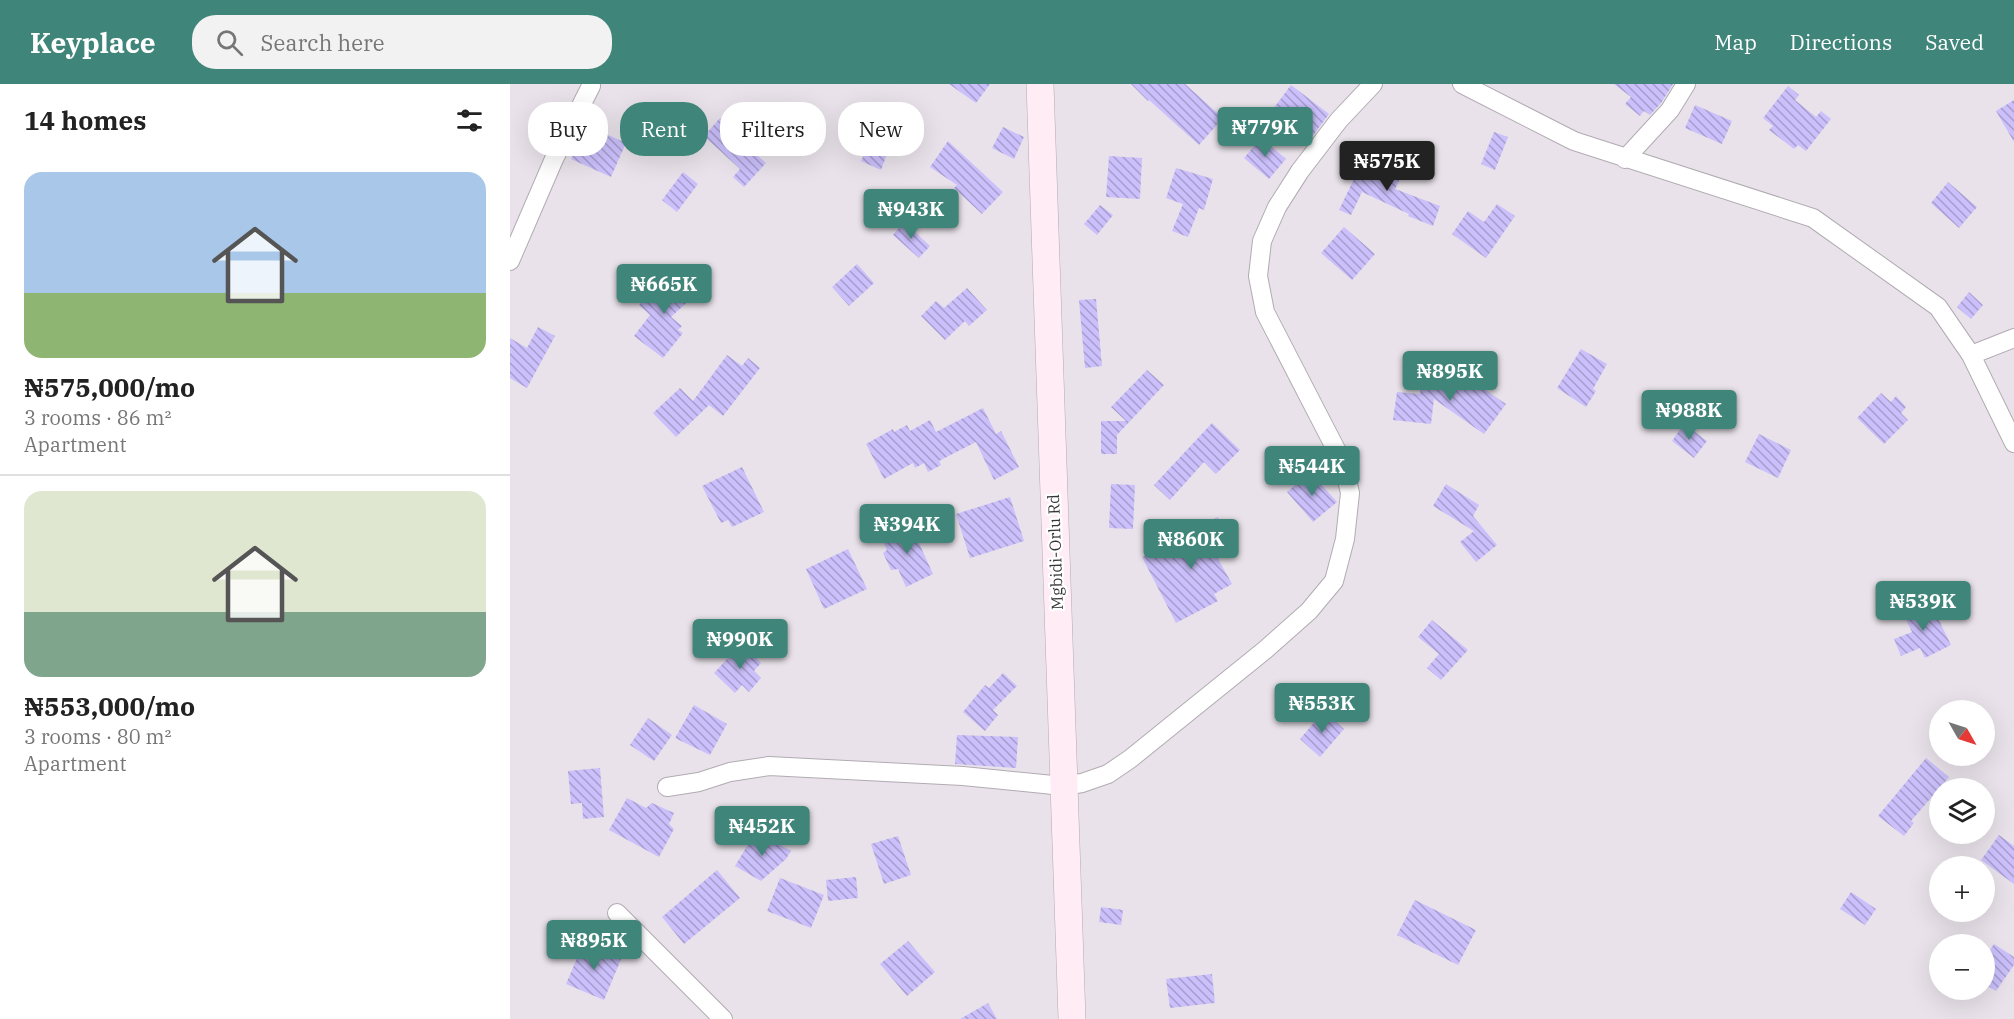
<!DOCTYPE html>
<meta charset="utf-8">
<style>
body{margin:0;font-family:"IBM Plex Serif",serif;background:#f2f2f2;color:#222;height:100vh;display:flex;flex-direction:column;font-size:22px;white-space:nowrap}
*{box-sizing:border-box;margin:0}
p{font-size:20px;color:#767676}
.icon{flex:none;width:33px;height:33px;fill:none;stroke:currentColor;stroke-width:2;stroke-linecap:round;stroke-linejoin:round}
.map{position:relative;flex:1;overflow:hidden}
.drawer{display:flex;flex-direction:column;background:#fff;width:510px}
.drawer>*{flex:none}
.hud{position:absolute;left:18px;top:18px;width:570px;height:54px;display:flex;gap:12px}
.needle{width:39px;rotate:129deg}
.fabs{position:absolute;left:1419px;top:616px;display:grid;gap:12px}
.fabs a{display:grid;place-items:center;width:66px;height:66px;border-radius:50%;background:#fff;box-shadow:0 6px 24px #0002;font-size:30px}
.price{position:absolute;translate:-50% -51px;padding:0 14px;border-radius:6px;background:#40857a;color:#fff;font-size:20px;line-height:39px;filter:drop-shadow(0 2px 3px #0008)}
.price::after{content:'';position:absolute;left:50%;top:36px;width:18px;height:14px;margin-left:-9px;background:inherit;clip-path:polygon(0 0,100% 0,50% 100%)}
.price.on{background:#222;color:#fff}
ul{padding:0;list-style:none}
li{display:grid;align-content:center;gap:12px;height:318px;padding:0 24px}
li+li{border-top:2px solid #e0e0e0}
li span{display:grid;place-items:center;height:186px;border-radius:18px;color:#555}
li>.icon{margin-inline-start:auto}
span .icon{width:108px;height:108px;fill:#fffc;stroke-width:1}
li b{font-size:26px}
h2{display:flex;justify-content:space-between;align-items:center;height:72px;padding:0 24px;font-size:26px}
.tag{padding:0 21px;border-radius:24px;background:#fff;box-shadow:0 6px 24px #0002;font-size:21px;line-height:54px}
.tag.on{background:#40857a;color:#fff}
header{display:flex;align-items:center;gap:36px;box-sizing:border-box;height:84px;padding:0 30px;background:#40857a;color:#fff}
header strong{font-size:28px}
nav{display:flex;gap:33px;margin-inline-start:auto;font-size:21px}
.search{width:420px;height:54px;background:#f2f2f2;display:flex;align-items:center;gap:15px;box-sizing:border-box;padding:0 21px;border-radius:24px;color:#767676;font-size:22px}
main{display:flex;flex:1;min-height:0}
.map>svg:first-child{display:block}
.building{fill:url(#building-back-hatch)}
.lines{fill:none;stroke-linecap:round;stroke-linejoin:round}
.minor-casing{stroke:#b1abb2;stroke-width:20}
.secondary-casing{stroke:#b1abb2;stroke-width:28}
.minor{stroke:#fff;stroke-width:18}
.secondary{stroke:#ffecf5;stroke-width:27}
.labels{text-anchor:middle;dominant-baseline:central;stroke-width:4.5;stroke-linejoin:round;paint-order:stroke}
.street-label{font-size:16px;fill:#363436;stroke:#fff}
</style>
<header>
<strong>Keyplace</strong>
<div class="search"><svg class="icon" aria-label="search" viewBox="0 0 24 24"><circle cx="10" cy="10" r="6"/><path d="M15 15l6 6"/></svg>Search here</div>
<nav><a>Map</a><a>Directions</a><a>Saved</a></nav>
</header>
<main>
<section class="drawer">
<h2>14 homes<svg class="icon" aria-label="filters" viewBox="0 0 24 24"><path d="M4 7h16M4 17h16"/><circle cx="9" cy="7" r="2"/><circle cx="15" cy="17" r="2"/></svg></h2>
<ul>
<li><span style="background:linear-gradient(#a9c7e8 65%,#8fb573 0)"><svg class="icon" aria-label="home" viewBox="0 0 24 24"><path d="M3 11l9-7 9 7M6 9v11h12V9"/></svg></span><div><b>₦575,000/mo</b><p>3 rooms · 86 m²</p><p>Apartment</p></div></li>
<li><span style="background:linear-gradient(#dfe7d0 65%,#7fa58c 0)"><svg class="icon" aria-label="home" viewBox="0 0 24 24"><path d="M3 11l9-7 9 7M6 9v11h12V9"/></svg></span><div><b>₦553,000/mo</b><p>3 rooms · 80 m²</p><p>Apartment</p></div></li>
</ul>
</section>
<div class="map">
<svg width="1504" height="935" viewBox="0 0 1504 935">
<defs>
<pattern id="building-back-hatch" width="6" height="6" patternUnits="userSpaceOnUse" patternTransform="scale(1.5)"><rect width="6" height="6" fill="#cbc0fb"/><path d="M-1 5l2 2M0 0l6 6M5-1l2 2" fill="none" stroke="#a69dcc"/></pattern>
</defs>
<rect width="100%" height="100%" fill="#e9e2ea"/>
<path class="building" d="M439,0H480L466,19Z
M621,0H675L713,34L689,61L639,16L638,17Z
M1104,0H1163L1151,19L1140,31L1134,27L1130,32L1115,20L1121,13Z
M781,1L819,30L798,58L760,29Z
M1278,2L1289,11L1285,16L1306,33L1311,27L1321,35L1296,67L1288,61L1284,65L1259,46L1263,42L1253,34Z
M1504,16V58L1486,27Z
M1185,21L1222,37L1212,60L1175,44Z
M210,34L243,63L241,66L256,79L234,103L223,93L230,85L194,52Z
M76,41L116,59L101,93L61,75Z
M493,43L514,53L504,75L482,64Z
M984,48L998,53L985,86L971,80Z
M751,54L776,75L759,95L734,74Z
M438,57L493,108L472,130L444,104L447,101L420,83Z
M358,62L377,70L371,86L351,77Z
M599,72L632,74L630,115L596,113Z
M855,72L893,89L885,105L930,122L923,142L898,132L899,130L852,108L841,131L829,126Z
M666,84L703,95L694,126L689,124L678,153L662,147L673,120L656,114Z
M173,88L188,100L167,128L152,116Z
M1438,98L1467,123L1449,144L1421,119Z
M987,120L1005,132L976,174L942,150L958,127L974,138Z
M590,121L603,131L587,151L574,140Z
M394,138L420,162L409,174L383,151Z
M834,143L865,170L842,196L811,169Z
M347,180L364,199L339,222L322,203Z
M162,187L185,211L161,233L172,242L168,246L173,249L153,274L124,252L140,231L129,221Z
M457,204L477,226L459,242L455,237L435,256L411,232L426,217L434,224Z
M1459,208L1473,221L1461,235L1447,223Z
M586,215L592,282L575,284L569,216Z
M28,243L45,252L17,304L0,294V254L17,264Z
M1071,265L1097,280L1083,305L1086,307L1076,323L1047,304Z
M217,271L232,282L238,274L250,284L213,332L199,321L166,353L143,329L170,304L183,317Z
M637,286L654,301L607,351V370H591V337H616L601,323Z
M949,288L996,320L974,350L924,315L921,340L883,336L887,308L910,310L912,291L944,295Z
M1371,309L1381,318L1386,312L1396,323L1391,329L1398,336L1374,360L1347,334Z
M473,324L486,350L491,347L509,383L484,396L466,358L429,377L431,381L418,388L414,379L405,384L403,379L374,395L356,360L383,345L384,348L397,341L400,347L420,336L426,348Z
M702,339L730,366L706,390L694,378L660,416L644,401Z
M1174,340L1197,357L1184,374L1162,357Z
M1249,350L1281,366L1268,394L1235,378Z
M232,383L254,428L222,443L218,436L211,439L192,402Z
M800,388L827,418L803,438L777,408Z
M601,400L625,401L623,445L599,444Z
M936,400L969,421L963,432L987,461L966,478L950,458L964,447L923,422Z
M500,413L514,457L460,474L446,430Z
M708,433L722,463L706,471L722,500L704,510L708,517L666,539L632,473Z
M399,437L423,490L396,503L388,485L381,486L373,469L377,466L372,455L388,448L386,443Z
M338,465L357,505L314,525L296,485Z
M1419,516L1441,561L1415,574L1410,564L1391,572L1384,555L1402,548L1393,529Z
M922,536L958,566L931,596L917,584L929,570L908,553Z
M231,560L251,579L244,587L251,594L239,608L232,601L225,609L204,589Z
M493,589L507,602L483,626L488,631L475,647L453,628L475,601L479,604Z
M184,621L217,640L200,671L165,654Z
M814,627L834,645L810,673L790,655Z
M138,634L162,651L144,677L120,661Z
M447,651L508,653L506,684L445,680Z
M1416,674L1439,693L1401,737L1404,739L1394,752L1368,732Z
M90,684L94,733L73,735L72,719L61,720L58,687Z
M117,714L136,724L142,719L164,729L159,740L164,745L149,773L99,746Z
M246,747L281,767L276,775L251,797L225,782Z
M1489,751L1504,762V800L1471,776Z
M388,752L401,791L374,800L361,760Z
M207,786L230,814L174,860L152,833Z
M346,793L348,814L318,817L316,796Z
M270,794L314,811L301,844L257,827Z
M1341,808L1366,825L1355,841L1330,825Z
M905,816L966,846L948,881L887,851Z
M591,823L613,826L611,841L589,838Z
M398,857L425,888L397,912L370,880Z
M74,858L112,873L94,916L56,900Z
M1484,860L1504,873V881L1486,907L1474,900V875Z
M702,890L705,919L660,924L656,895Z
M478,919L487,935H450Z"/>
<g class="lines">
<defs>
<path id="minor" d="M952,0L1064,57L1303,134L1428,223L1461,271L1504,359
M1115,75L1160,26L1176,0
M0,177L44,75L81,2
M1461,271L1504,254
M157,703L189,698L220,688L259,682L453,692L553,702L572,699L598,690L620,675L755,566L799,527L824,497L835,455L840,409L833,379L755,228L748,192L752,157L767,123L790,87L829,36L863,0
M107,829L213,935"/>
<path id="secondary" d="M530,0L562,935"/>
</defs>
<use href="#minor" class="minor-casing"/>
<use href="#secondary" class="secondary-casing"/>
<use href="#minor" class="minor"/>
<use href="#secondary" class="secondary"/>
</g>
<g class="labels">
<g class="street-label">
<text transform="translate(545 468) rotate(-92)">Mgbidi-Orlu Rd</text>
</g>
</g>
</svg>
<div class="fabs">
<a><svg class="needle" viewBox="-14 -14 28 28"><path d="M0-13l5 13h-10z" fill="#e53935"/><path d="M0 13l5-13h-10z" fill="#767676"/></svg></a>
<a><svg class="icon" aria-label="layers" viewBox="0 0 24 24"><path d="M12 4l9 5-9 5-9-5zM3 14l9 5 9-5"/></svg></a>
<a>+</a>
<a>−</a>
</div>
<b class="price" style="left:755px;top:74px">₦779K</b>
<b class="price on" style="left:877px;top:108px">₦575K</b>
<b class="price" style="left:401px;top:156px">₦943K</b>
<b class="price" style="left:154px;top:231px">₦665K</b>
<b class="price" style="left:940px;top:318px">₦895K</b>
<b class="price" style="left:1179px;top:357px">₦988K</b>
<b class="price" style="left:802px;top:413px">₦544K</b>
<b class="price" style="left:397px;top:471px">₦394K</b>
<b class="price" style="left:681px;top:486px">₦860K</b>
<b class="price" style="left:1413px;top:548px">₦539K</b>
<b class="price" style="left:230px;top:586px">₦990K</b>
<b class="price" style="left:812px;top:650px">₦553K</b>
<b class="price" style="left:252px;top:773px">₦452K</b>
<b class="price" style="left:84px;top:887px">₦895K</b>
<div class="hud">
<a class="tag">Buy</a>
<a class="tag on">Rent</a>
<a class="tag">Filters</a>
<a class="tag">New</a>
</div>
</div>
</main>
